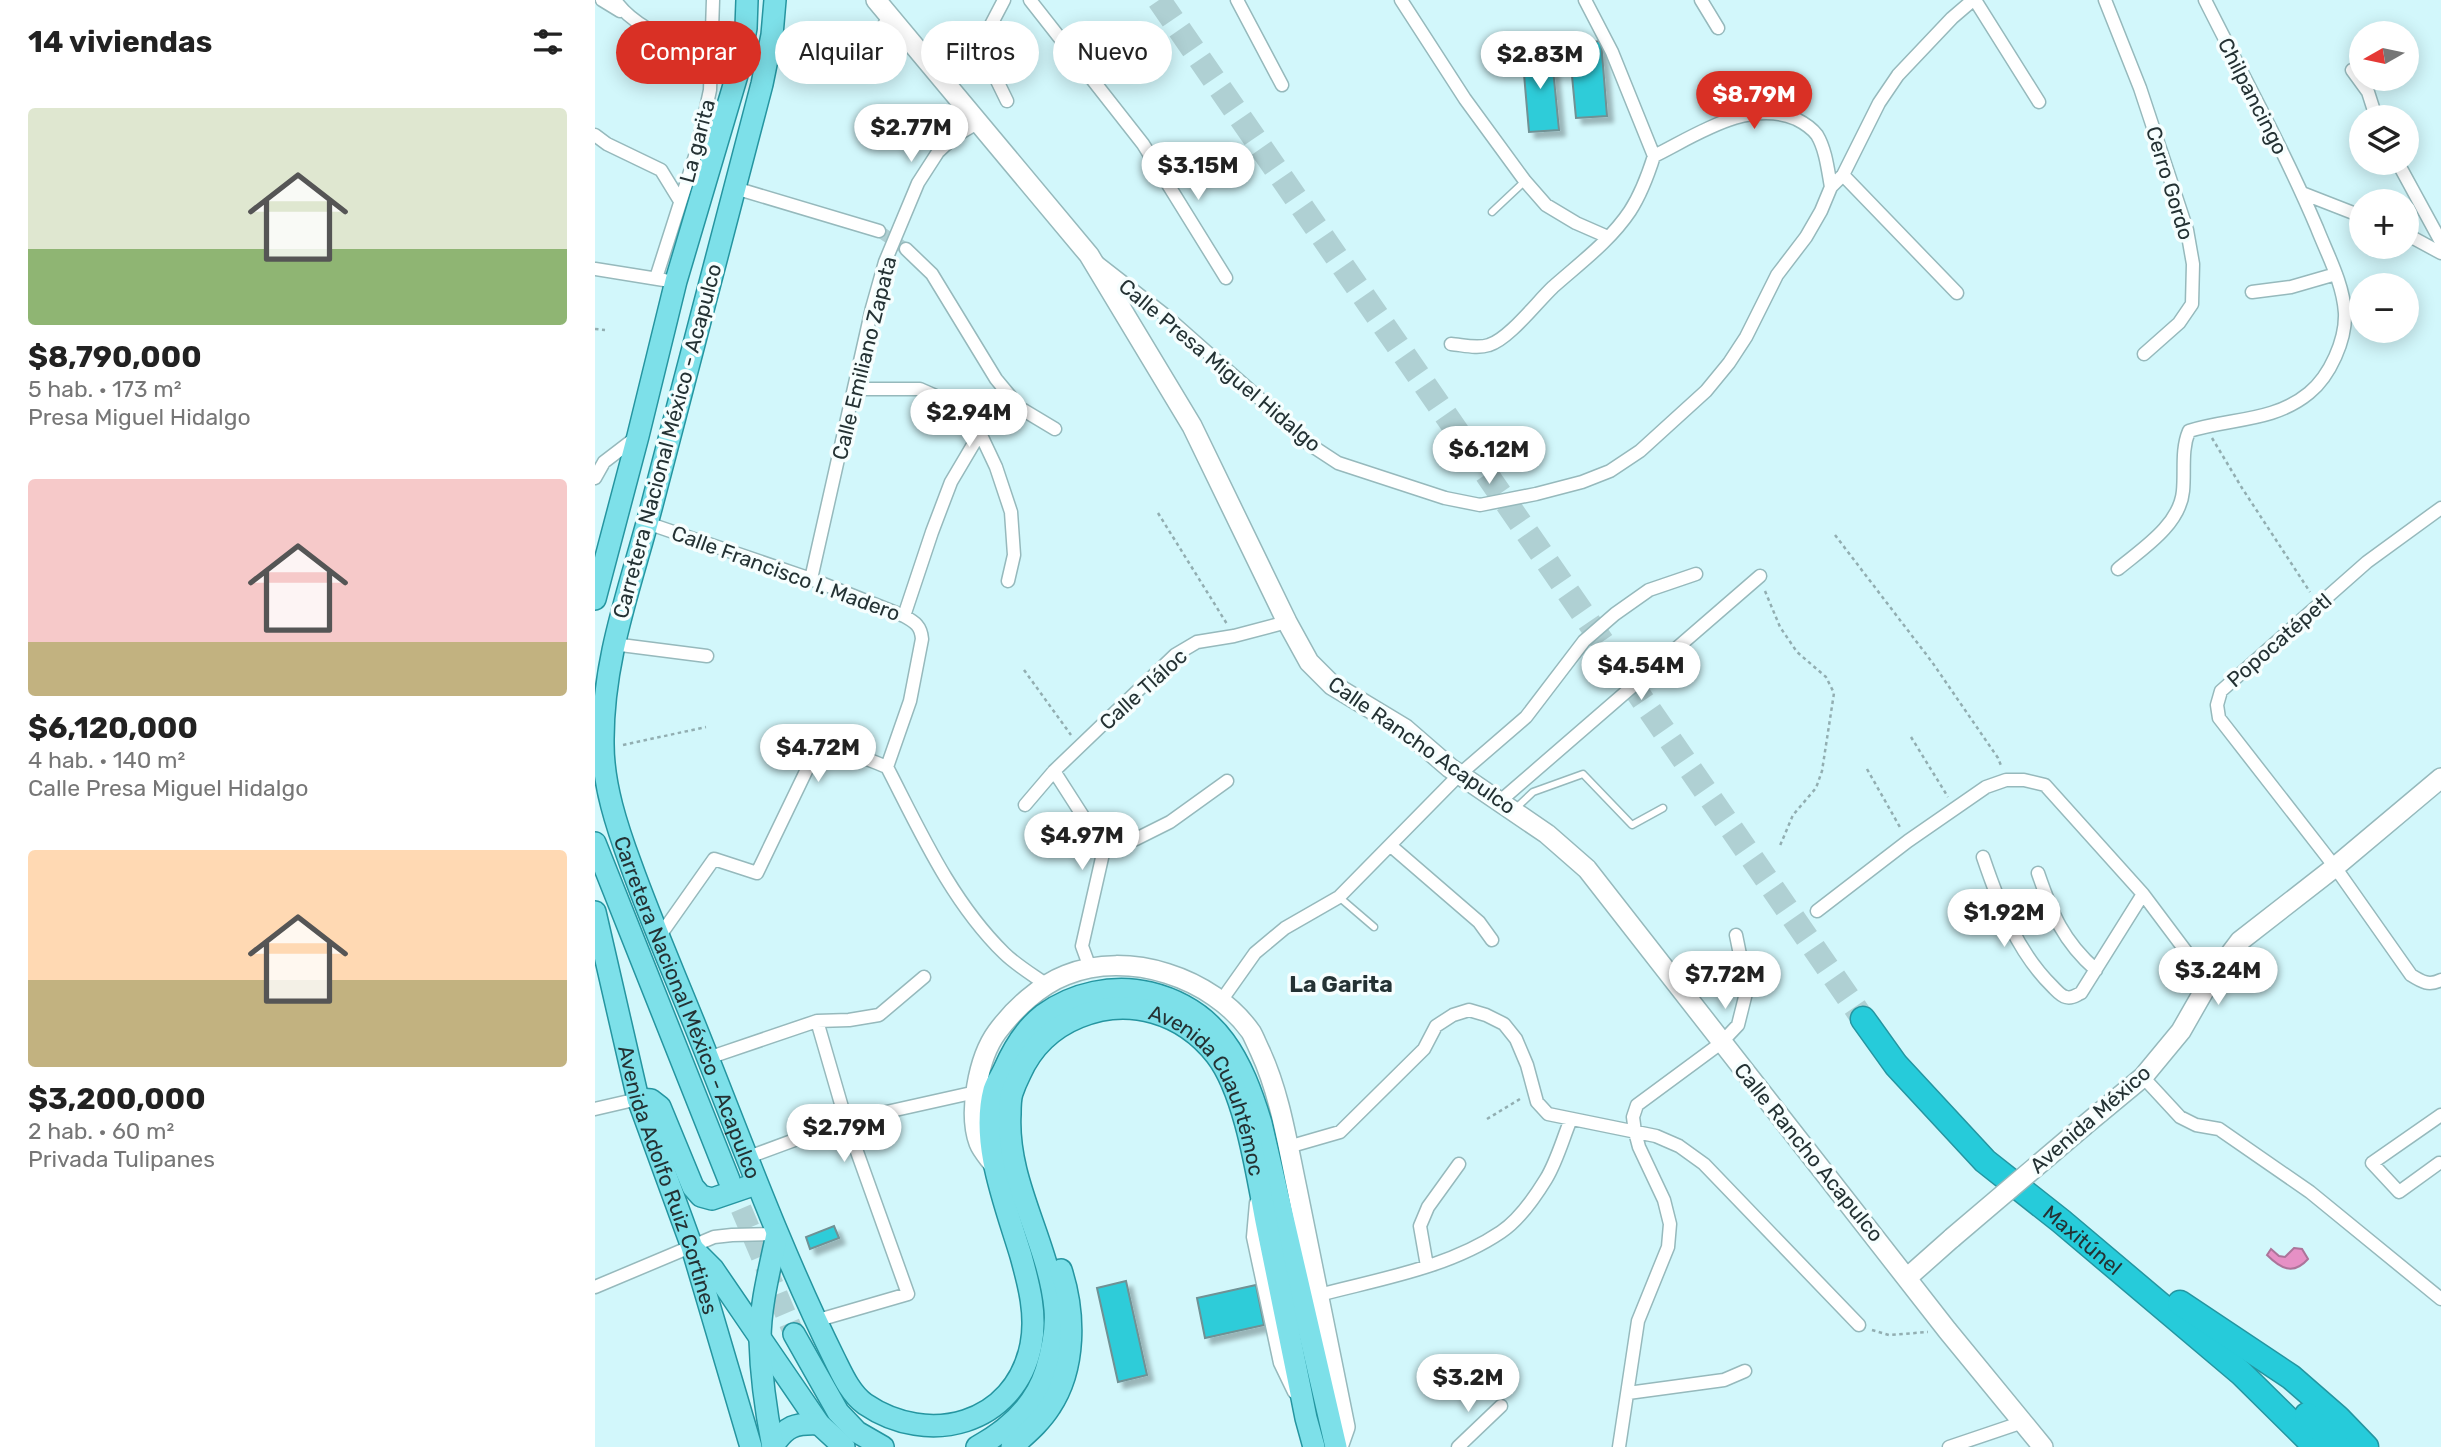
<!DOCTYPE html>
<html lang="es">
<meta charset="utf-8">
<style>
body{margin:0;font-family:Rubik,sans-serif;background:#f6f6f6;color:#222;height:100vh;display:flex;flex-direction:column;font-size:26px;white-space:nowrap}
*{box-sizing:border-box;margin:0}
p{font-size:23px;color:#767676}
.icon{flex:none;width:38px;height:38px;fill:none;stroke:currentColor;stroke-width:2;stroke-linecap:round;stroke-linejoin:round}
.map{position:relative;flex:1;overflow:hidden}
.drawer{display:flex;flex-direction:column;background:#fff;width:595px}
.drawer>*{flex:none}
.banner{position:absolute;left:21px;top:21px;width:665px;height:63px;display:flex;gap:14px}
.needle{width:46px;rotate:261deg}
.fabs{position:absolute;left:1754px;top:21px;display:grid;gap:14px}
.fabs a{display:grid;place-items:center;width:70px;height:70px;border-radius:50%;background:#fff;box-shadow:0 4px 18px #0003;font-size:35px}
.price{position:absolute;translate:-50% -60px;padding:0 16px;border-radius:24px;background:#fff;color:#222;font-size:23px;line-height:46px;filter:drop-shadow(0 2px 4px #0008)}
.price::after{content:'';position:absolute;left:50%;top:42px;width:21px;height:16px;margin-left:-10px;background:inherit;clip-path:polygon(0 0,100% 0,50% 100%)}
.price.active{background:#d93025;color:#fff}
ul{padding:0;list-style:none}
li{display:grid;align-content:center;gap:14px;height:371px;padding:0 28px}
li span{display:grid;place-items:center;height:217px;border-radius:7px;color:#555}
li>.icon{margin-inline-start:auto}
span .icon{width:126px;height:126px;fill:#fffc;stroke-width:1}
li b{font-size:30px}
h2{display:flex;justify-content:space-between;align-items:center;height:84px;padding:0 28px;font-size:30px}
.tag{padding:0 24px;border-radius:32px;background:#fff;box-shadow:0 4px 18px #0003;font-size:24px;line-height:63px}
.tag.active{background:#d93025;color:#fff}
main{display:flex;flex:1;min-height:0}
.map>svg:first-child{display:block}
.water{fill:#e690c5;stroke:#ac749a;stroke-width:2}
.building{fill:#2fccd9;stroke:#6f9194;stroke-width:2;filter:url(#shadow)}
.lines{fill:none;stroke-linecap:round;stroke-linejoin:round}
.street-tunnel{stroke:#afd0d3;stroke-width:12;stroke-dasharray:12 6;stroke-linecap:butt}
.primary-tunnel{stroke:#afd0d3;stroke-width:21;stroke-dasharray:21 10;stroke-linecap:butt}
.highway-tunnel{stroke:#afd0d3;stroke-width:24;stroke-dasharray:24 12;stroke-linecap:butt}
.lane-casing{stroke:#96b9bc;stroke-width:9}
.street-casing{stroke:#96b9bc;stroke-width:15}
.secondary-casing{stroke:#96b9bc;stroke-width:22}
.primary-casing{stroke:#2595a0;stroke-width:24}
.highway-casing{stroke:#2595a0;stroke-width:27}
.path{stroke:#92aeb1;stroke-width:2.5;stroke-dasharray:3.5 3.5;stroke-linecap:butt}
.lane{stroke:#fff;stroke-width:6}
.street{stroke:#fff;stroke-width:12}
.secondary{stroke:#fff;stroke-width:19}
.primary{stroke:#7de0e9;stroke-width:21}
.highway{stroke:#26cbda;stroke-width:24}
.secondary-bridge-casing{stroke:#96b9bc;stroke-width:22;stroke-linecap:butt}
.secondary-bridge{stroke:#fff;stroke-width:19}
.labels{text-anchor:middle;dominant-baseline:central;stroke-width:7;stroke-linejoin:round;paint-order:stroke}
.street-label{font-size:21px;fill:#243234;stroke:#f6fefe}
.neighbourhood-label{font-size:23px;font-weight:bold;fill:#243234;stroke:#f6fefe}
</style>
<main>
<section class="drawer">
<h2>14 viviendas<svg class="icon" aria-label="filters" viewBox="0 0 24 24"><path d="M4 7h16M4 17h16"/><circle cx="9" cy="7" r="2"/><circle cx="15" cy="17" r="2"/></svg></h2>
<ul>
<li><span style="background:linear-gradient(#dfe7d0 65%,#8fb573 0)"><svg class="icon" aria-label="home" viewBox="0 0 24 24"><path d="M3 11l9-7 9 7M6 9v11h12V9"/></svg></span><div><b>$8,790,000</b><p>5 hab. · 173 m²</p><p>Presa Miguel Hidalgo</p></div></li>
<li><span style="background:linear-gradient(#f6c9c9 75%,#c2b280 0)"><svg class="icon" aria-label="home" viewBox="0 0 24 24"><path d="M3 11l9-7 9 7M6 9v11h12V9"/></svg></span><div><b>$6,120,000</b><p>4 hab. · 140 m²</p><p>Calle Presa Miguel Hidalgo</p></div></li>
<li><span style="background:linear-gradient(#ffd9b3 60%,#c2b280 0)"><svg class="icon" aria-label="home" viewBox="0 0 24 24"><path d="M3 11l9-7 9 7M6 9v11h12V9"/></svg></span><div><b>$3,200,000</b><p>2 hab. · 60 m²</p><p>Privada Tulipanes</p></div></li>
</ul>
</section>
<div class="map">
<svg width="1846" height="1447" viewBox="0 0 1846 1447">
<defs>
<filter id="shadow"><feDropShadow dx="6" dy="6" stdDeviation="2" flood-color="#0004"/></filter>
</defs>
<rect width="100%" height="100%" fill="#d2f7fb"/>
<path class="water" d="M1699,1248L1707,1249L1713,1259C1698,1276 1685,1268 1672,1255L1676,1249L1684,1256L1690,1257Z"/>
<path class="building" d="M1006,41L1012,116L981,118L974,44Z
M956,49L964,130L934,132L927,51Z
M239,1226L244,1238L215,1249L211,1237Z
M531,1281L552,1375L523,1382L502,1288Z
M661,1285L669,1325L610,1338L602,1298Z"/>
<g class="lines">
<path class="street-tunnel" d="M284,231L311,249"/>
<path class="primary-tunnel" d="M134,1180L199,1334"/>
<path class="highway-tunnel" d="M564,0L1268,1019"/>
<defs>
<path id="lane" d="M897,212L930,181
M920,809L938,792L988,774L1037,825L1068,808
M744,897L779,927"/>
<path id="street" d="M7,0L25,11
M20,0C39,29 86,45 117,61
M409,0L387,42L391,58L412,101
M435,0L548,144L631,278
M642,0L687,85
M806,0L870,99L930,181L951,205L981,223L1013,237
M990,0L1017,52L1059,156
M1106,0L1123,28
M1380,0L1444,102
M1510,0L1545,88L1592,230L1598,264L1597,304L1584,323L1549,354
M279,57L285,30L295,17
M1757,70L1773,92L1781,117
M0,135L12,144L66,170L85,201
M1059,156C1100,136 1153,98 1201,119C1209,123 1216,127 1222,135C1231,150 1233,171 1236,187
M1803,163L1846,242
M1248,175L1362,293
M140,188L284,231
M1707,193L1766,216
M1811,234L1846,253
M311,249L337,274L401,379L425,408L460,429
M502,262L570,315L673,406L711,442L743,463L850,498L885,505L941,494L987,482L1015,471L1045,451L1111,391L1134,363L1151,337L1182,275L1211,237L1226,211L1236,187L1248,175L1284,103L1303,75L1357,18L1378,0
M0,269L69,280
M61,278L102,150L115,90L118,0
M1657,292L1696,287L1741,274
M856,344C868,345 882,349 894,345C914,339 942,302 958,287C985,263 1015,241 1035,211C1046,194 1053,175 1059,156
M259,389H325L350,400L385,433L401,467L416,512L419,555L413,581
M0,478L9,462L43,436
M1846,508L1772,562L1626,691L1622,705L1624,718L1740,867L1816,975C1827,982 1834,986 1846,980
M52,523L216,579L309,616C320,622 326,626 327,639L315,701L292,767C325,831 356,901 409,953C421,965 438,975 452,985
M1523,569C1547,549 1585,525 1588,491C1590,471 1586,450 1594,431C1635,418 1679,422 1714,393C1735,376 1751,340 1750,313C1748,283 1733,256 1722,228C1689,150 1648,76 1610,0
M216,579L277,308L290,262L323,183L343,152L360,136L382,123
M309,616L337,532L356,482L385,433
M18,644L112,656
M459,771L509,849L487,946L495,968
M904,802L1165,576
M430,805L459,771L580,655L602,642L639,636L692,622
M796,846L884,922L897,940
M509,849L541,839L575,822L632,781
M1388,857C1404,904 1422,952 1458,987C1462,991 1466,996 1471,997C1477,999 1481,995 1486,993L1548,894
M1443,873C1457,914 1468,941 1501,970
M1222,911L1313,841L1391,787L1411,780H1429L1450,785L1548,894L1614,982
M64,937L119,859L162,873L214,765C247,744 258,754 292,767
M626,1001L660,953L690,928L744,897L865,774L931,717L989,641L1020,614L1054,590L1101,574
M113,1058L222,1021L254,1020L284,1015L329,977
M1548,1077L1585,1117L1601,1125L1624,1129L1715,1192L1846,1299
M0,1109L43,1099
M693,1147L745,1132L829,1049L841,1026L858,1015L874,1010L891,1015L909,1024L921,1039L932,1065L942,1102L953,1114L1061,1136L1084,1146L1109,1164L1264,1325
M151,1158L251,1121L381,1092
M1844,1163L1804,1192L1777,1163L1846,1115
M661,1203L658,1237L685,1363L699,1392
M832,1266L825,1226L833,1207L864,1164
M0,1287L119,1237L137,1235L182,1234
M724,1295C784,1279 853,1268 906,1232C924,1220 940,1197 951,1179C962,1161 968,1138 976,1119
M220,1321L313,1294L251,1121L222,1021
M1033,1393L1129,1380L1150,1371
M863,1447L906,1406
M1024,1447L1043,1321L1073,1247L1075,1224L1069,1200L1044,1147L1040,1132L1038,1117L1042,1105L1126,1043L1143,1025L1152,989L1141,935
M1354,1447L1428,1422"/>
<path id="secondary" d="M281,0L494,255L597,426L692,622L714,662L737,685L810,729L855,768L952,834L992,869L1352,1330L1448,1447
M1490,1125L1548,1077L1586,1031L1614,982L1645,941L1740,867L1846,778
M399,1165C394,1158 387,1151 384,1143C373,1113 383,1058 402,1032C419,1009 445,985 471,975C533,950 617,977 656,1032C659,1037 662,1045 665,1051C685,1094 692,1142 702,1189C718,1268 734,1348 750,1427L743,1447
M1313,1277L1357,1238"/>
<g id="primary">
<path id="s1" d="M180,0L177,35L167,84C130,223 93,362 58,501C37,583 7,658 8,744C8,785 22,827 36,865C55,918 78,971 99,1023C144,1135 185,1249 239,1358C247,1374 255,1393 270,1404C333,1447 420,1425 436,1345C442,1315 434,1285 426,1256C411,1206 385,1143 399,1090C401,1083 406,1077 409,1070C418,1049 430,1029 448,1015C478,993 519,984 555,993C624,1010 647,1061 666,1123L741,1447"/>
<path d="M0,599L43,436L81,281L142,75L151,28L152,0"/>
<path d="M0,843L134,1180"/>
<path id="s2" d="M0,912L43,1099L97,1247L156,1447"/>
<path d="M43,1099L56,1100L65,1107L98,1187L106,1196L117,1199L161,1184"/>
<path d="M98,1249L118,1269L224,1424L249,1447"/>
<path d="M199,1334L243,1412L262,1432L288,1447"/>
<path d="M178,1446C191,1426 200,1423 224,1424"/>
<path d="M178,1447C171,1412 166,1376 165,1340C165,1305 175,1268 182,1234"/>
<path id="s3" d="M382,1447C413,1430 440,1406 451,1371C457,1351 462,1330 460,1309C454,1242 411,1183 415,1114C415,1107 415,1099 417,1093C419,1087 422,1080 425,1074C437,1047 457,1028 484,1017C534,996 588,1013 621,1055C650,1092 662,1174 671,1221C684,1286 698,1352 711,1418L719,1447"/>
<path d="M417,1447C430,1435 445,1423 455,1407C481,1368 480,1313 466,1270"/>
</g>
<g id="highway">
<path id="s4" d="M1268,1019L1301,1065L1390,1161L1466,1221L1646,1373L1721,1447"/>
<path d="M1585,1303L1696,1377L1743,1418L1771,1447"/>
<path d="M1712,1415L1743,1447"/>
</g>
</defs>
<use href="#lane" class="lane-casing"/>
<use href="#street" class="street-casing"/>
<use href="#secondary" class="secondary-casing"/>
<use href="#primary" class="primary-casing"/>
<use href="#highway" class="highway-casing"/>
<path class="path" d="M0,329L10,330
M1617,438L1647,488L1715,592
M563,513L632,624
M1240,535L1337,662L1403,758L1407,768
M1170,591L1185,627L1202,652L1231,677L1239,693L1227,771L1221,788L1198,815L1184,848
M429,670L476,735
M1316,737L1353,797
M28,745L111,727
M1272,769L1306,829
M892,1119L925,1099
M1277,1330L1294,1335L1333,1332"/>
<use href="#lane" class="lane"/>
<use href="#street" class="street"/>
<use href="#secondary" class="secondary"/>
<use href="#primary" class="primary"/>
<use href="#highway" class="highway"/>
<defs>
<path id="secondary-bridge" d="M1357,1238L1490,1125"/>
</defs>
<use href="#secondary-bridge" class="secondary-bridge-casing"/>
<use href="#secondary-bridge" class="secondary-bridge"/>
</g>
<g class="labels">
<g class="street-label">
<text transform="translate(1658 96) rotate(63)">Chilpancingo</text>
<text transform="translate(102 141) rotate(-75)">La garita</text>
<text transform="translate(1575 183) rotate(73)">Cerro Gordo</text>
<text transform="translate(269 358) rotate(-76)">Calle Emiliano Zapata</text>
<text transform="translate(625 365) rotate(40)">Calle Presa Miguel Hidalgo</text>
<text transform="translate(72 441) rotate(-75)">Carretera Nacional México - Acapulco</text>
<text transform="translate(191 573) rotate(20)">Calle Francisco I. Madero</text>
<text transform="translate(1684 640) rotate(-41)">Popocatépetl</text>
<text transform="translate(548 689) rotate(-42)">Calle Tláloc</text>
<text transform="translate(827 745) rotate(35)">Calle Rancho Acapulco</text>
<text stroke="none"><textPath href="#s1" startOffset="1043">Carretera Nacional México - Acapulco</textPath></text>
<text stroke="none"><textPath href="#s3" startOffset="672">Avenida Cuauhtémoc</textPath></text>
<text transform="translate(1495 1119) rotate(-41)">Avenida México</text>
<text transform="translate(1214 1152) rotate(51)">Calle Rancho Acapulco</text>
<text stroke="none"><textPath href="#s2" startOffset="278">Avenida Adolfo Ruiz Cortines</textPath></text>
<text stroke="none"><textPath href="#s4" startOffset="313">Maxitúnel</textPath></text>
</g>
<g class="neighbourhood-label">
<text x="746" y="984">La Garita</text>
</g>
</g>
</svg>
<div class="fabs">
<a><svg class="needle" viewBox="-14 -14 28 28"><path d="M0-13l5 13h-10z" fill="#e53935"/><path d="M0 13l5-13h-10z" fill="#767676"/></svg></a>
<a><svg class="icon" aria-label="layers" viewBox="0 0 24 24"><path d="M12 4l9 5-9 5-9-5zM3 14l9 5 9-5"/></svg></a>
<a>+</a>
<a>−</a>
</div>
<b class="price" style="left:945px;top:91px">$2.83M</b>
<b class="price active" style="left:1159px;top:131px">$8.79M</b>
<b class="price" style="left:316px;top:164px">$2.77M</b>
<b class="price" style="left:603px;top:202px">$3.15M</b>
<b class="price" style="left:374px;top:449px">$2.94M</b>
<b class="price" style="left:894px;top:486px">$6.12M</b>
<b class="price" style="left:1046px;top:702px">$4.54M</b>
<b class="price" style="left:223px;top:784px">$4.72M</b>
<b class="price" style="left:487px;top:872px">$4.97M</b>
<b class="price" style="left:1409px;top:949px">$1.92M</b>
<b class="price" style="left:1623px;top:1007px">$3.24M</b>
<b class="price" style="left:1130px;top:1011px">$7.72M</b>
<b class="price" style="left:249px;top:1164px">$2.79M</b>
<b class="price" style="left:873px;top:1414px">$3.2M</b>
<div class="banner">
<a class="tag active">Comprar</a>
<a class="tag">Alquilar</a>
<a class="tag">Filtros</a>
<a class="tag">Nuevo</a>
</div>
</div>
</main>
